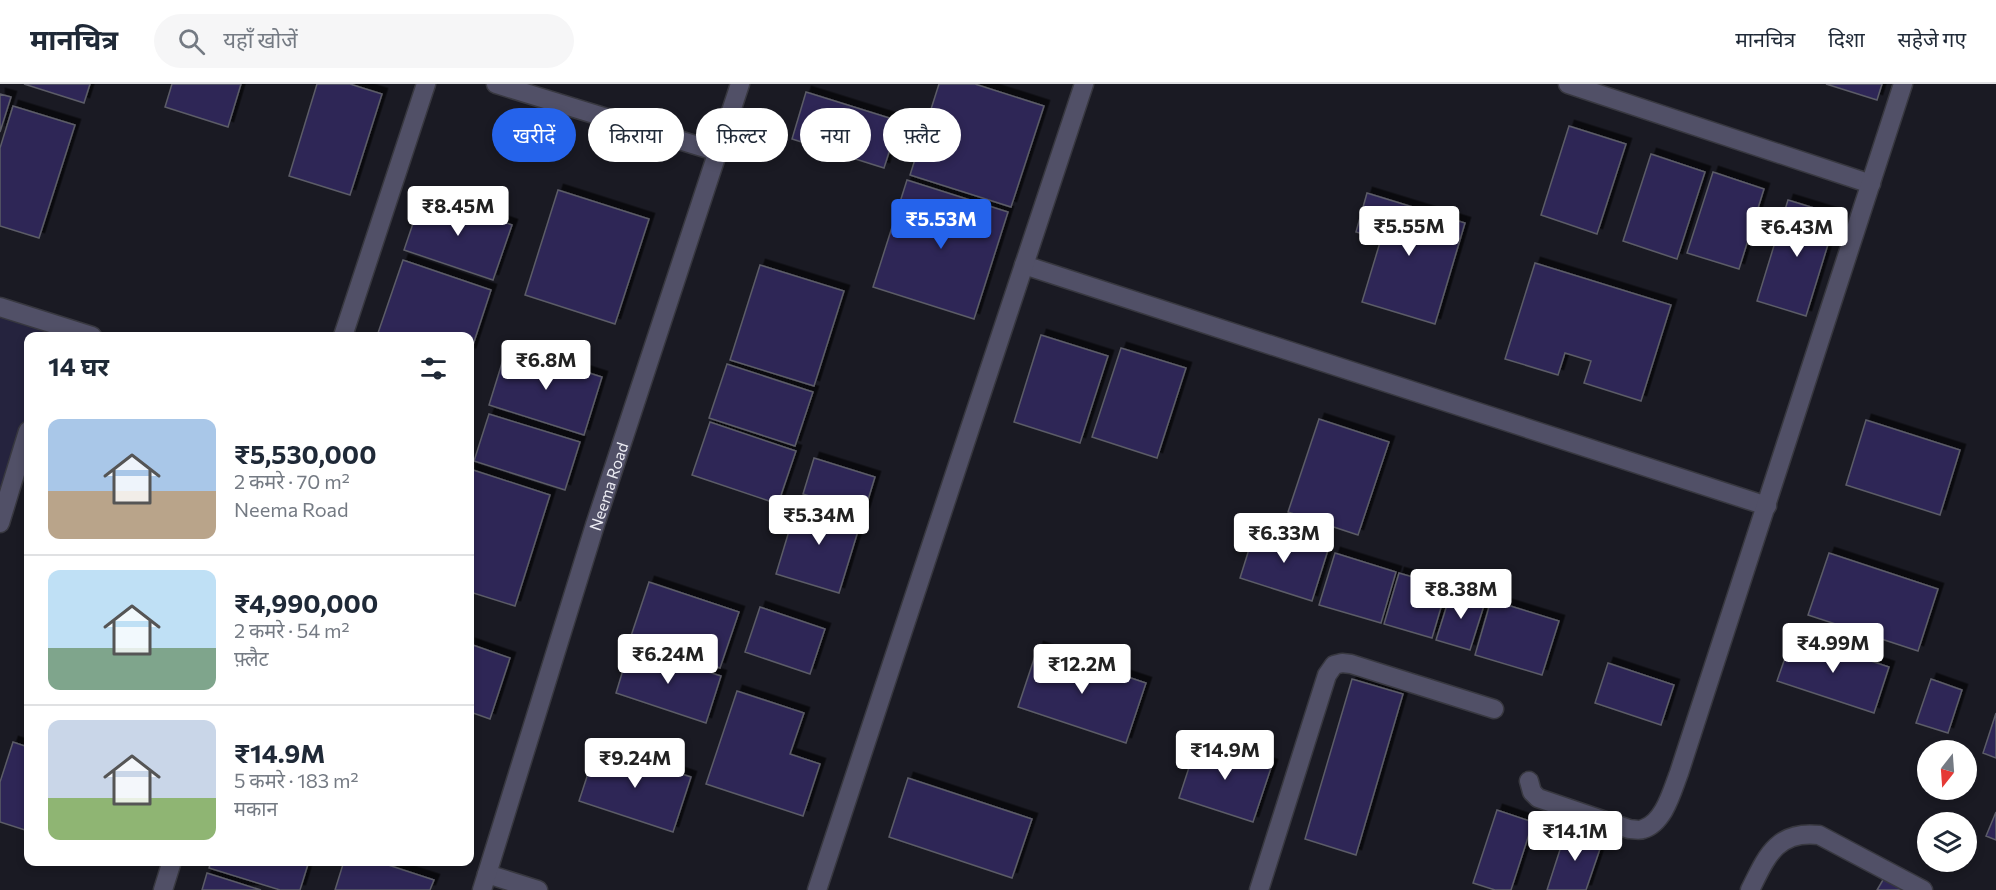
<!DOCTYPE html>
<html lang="hi">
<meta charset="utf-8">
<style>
body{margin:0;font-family:Commissioner,"Noto Sans Devanagari",sans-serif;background:#f6f6f7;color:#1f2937;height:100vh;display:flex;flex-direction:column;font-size:22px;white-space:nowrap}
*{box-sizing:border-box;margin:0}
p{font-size:20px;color:#747a83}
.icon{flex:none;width:33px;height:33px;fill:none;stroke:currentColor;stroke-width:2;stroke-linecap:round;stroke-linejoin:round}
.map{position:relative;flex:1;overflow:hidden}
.sheet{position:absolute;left:24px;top:248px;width:450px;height:534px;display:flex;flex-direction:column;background:#fff;border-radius:12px;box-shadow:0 3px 9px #0003}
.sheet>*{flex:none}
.top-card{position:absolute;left:492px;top:24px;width:570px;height:54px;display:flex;gap:12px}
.needle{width:39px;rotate:197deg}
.buttons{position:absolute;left:1917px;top:656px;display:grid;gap:12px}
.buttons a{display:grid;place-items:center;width:60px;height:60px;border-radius:50%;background:#fff;box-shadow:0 3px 9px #0003;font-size:30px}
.price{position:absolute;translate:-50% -51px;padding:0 14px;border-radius:6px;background:#fff;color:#222;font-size:20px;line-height:39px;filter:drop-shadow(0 2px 3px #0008)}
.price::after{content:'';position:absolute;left:50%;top:36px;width:18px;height:14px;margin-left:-9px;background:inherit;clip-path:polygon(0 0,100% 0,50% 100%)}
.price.selected{background:#2563eb;color:#fff}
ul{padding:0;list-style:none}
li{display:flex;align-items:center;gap:18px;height:150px;padding:0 24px}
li+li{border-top:2px solid #e0e1e3}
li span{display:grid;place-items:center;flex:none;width:168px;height:120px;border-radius:12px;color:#555}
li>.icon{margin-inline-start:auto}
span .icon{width:72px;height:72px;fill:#fffc;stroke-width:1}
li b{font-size:26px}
h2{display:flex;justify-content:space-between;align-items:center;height:72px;padding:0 24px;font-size:26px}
.pill{padding:0 21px;border-radius:27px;background:#fff;box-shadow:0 3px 9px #0003;font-size:21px;line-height:54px}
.pill.selected{background:#2563eb;color:#fff}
header{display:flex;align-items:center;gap:36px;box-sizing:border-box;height:84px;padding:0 30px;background:#fff;border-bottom:2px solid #e0e1e3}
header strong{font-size:28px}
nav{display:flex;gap:33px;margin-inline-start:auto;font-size:21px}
.search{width:420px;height:54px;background:#f6f6f7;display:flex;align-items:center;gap:15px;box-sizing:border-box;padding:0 21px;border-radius:33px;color:#747a83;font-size:22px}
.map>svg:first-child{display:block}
.green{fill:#25233e}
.building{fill:#2d2857;stroke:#5c5c67;stroke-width:1.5;filter:url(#shadow)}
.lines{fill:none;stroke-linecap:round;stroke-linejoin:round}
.street-casing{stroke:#383840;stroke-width:21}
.street{stroke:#515067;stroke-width:18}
.labels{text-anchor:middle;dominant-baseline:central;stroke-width:5;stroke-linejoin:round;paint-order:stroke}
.street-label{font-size:16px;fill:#ededf4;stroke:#060609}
</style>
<header>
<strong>मानचित्र</strong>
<div class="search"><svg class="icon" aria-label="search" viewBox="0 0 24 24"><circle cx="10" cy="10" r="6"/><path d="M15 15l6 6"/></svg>यहाँ खोजें</div>
<nav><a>मानचित्र</a><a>दिशा</a><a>सहेजे गए</a></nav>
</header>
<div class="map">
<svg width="1996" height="806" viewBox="0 0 1996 806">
<defs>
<filter id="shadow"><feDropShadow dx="5.5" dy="-5.5" stdDeviation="0" flood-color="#0009"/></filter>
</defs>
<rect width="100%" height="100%" fill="#1a1a23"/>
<path class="green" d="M0,232L58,251L28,252V339L0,426Z"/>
<path class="building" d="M24,0H90L84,19Z
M172,0H241L228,43L165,23Z
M317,0H350L382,10L350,111L289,92Z
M939,0H975L1044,22L1011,123L910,91Z
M1826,0H1882L1877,16Z
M806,8L899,37L884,84L792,55Z
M0,10L11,13L0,48Z
M13,22L75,41L39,154L0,142V64Z
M1569,42L1626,60L1597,150L1541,131Z
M1651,70L1705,88L1677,175L1623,157Z
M1713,88L1764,105L1739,185L1687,169Z
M907,96L1008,128L974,235L873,203Z
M558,106L649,135L615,240L525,211Z
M1367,109L1465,139L1435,240L1362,218L1381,155L1356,148Z
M423,110L512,141L493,196L404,166Z
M1788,116L1837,131L1806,232L1757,217Z
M403,176L491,206L470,270V252H377Z
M1535,179L1671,221L1641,317L1584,299L1591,277L1565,269L1558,291L1505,275Z
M760,181L844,207L814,302L730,276Z
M1041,251L1108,272L1080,359L1014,338Z
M507,263L602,293L584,351L489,321Z
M1121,264L1186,284L1157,374L1092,353Z
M727,280L813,308L795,362L709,334Z
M489,330L580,358L565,406L474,377Z
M1319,335L1389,358L1358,451L1288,428Z
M1866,336L1960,366L1940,431L1846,401Z
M710,338L796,367L778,420L692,391Z
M814,374L875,393L864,429L803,410Z
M470,385L550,411L515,522L470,508Z
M799,414L862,434L839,509L776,490Z
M1256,443L1328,466L1312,517L1240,494Z
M1335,469L1396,488L1381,539L1319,521Z
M1829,469L1938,505L1918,567L1808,531Z
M1399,489L1447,503L1432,554L1384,540Z
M649,498L739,528L720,584L630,555Z
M1452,505L1486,515L1470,566L1436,556Z
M1491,516L1559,537L1542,591L1475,571Z
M760,523L825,545L810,590L745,568Z
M1793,551L1889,583L1874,629L1777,597Z
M470,560L510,574L490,635L470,628Z
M630,563L721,592L706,639L616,609Z
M1038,563L1146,599L1126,659L1018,623Z
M1608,579L1674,601L1661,641L1595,619Z
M1352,595L1403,610L1356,771L1305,755Z
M1931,595L1962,606L1948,649L1916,639Z
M737,607L804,629L790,670L820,680L803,732L706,700Z
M1996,629V674L1983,669Z
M1198,656L1272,681L1253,738L1179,714Z
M13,658L28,663V747L0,738V698Z
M597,662L691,693L673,748L579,717Z
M908,694L1032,735L1012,794L889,753Z
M1497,726L1533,738L1511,806H1495L1473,799Z
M1996,728V756L1986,752Z
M1567,744L1603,756L1586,806H1547Z
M211,777H309L300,806H280L209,784Z
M344,777H376L434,796L430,806H335Z
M207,789L261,806H202Z
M1887,789L1915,806H1877Z"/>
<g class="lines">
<defs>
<g id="street">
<path d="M496,0L718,68"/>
<path d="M1568,0L1871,100"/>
<path d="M1024,181L1767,422"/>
<path d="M0,223L92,252"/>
<path d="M343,252L426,0"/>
<path d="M0,439L28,347"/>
<path d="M1529,697L1532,708L1538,714L1629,745C1633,745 1639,747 1643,745C1664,739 1672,707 1679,689L1903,0"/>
<path d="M487,790L538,806"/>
<path d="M163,806L172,777"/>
<path id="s1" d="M482,806L595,441L740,0"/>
<path d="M817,806L1084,0"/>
<path d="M1259,806L1327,591L1334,581L1342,579L1351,580L1494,625"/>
<path d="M1750,806C1766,774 1776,746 1819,751L1923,806"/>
</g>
</defs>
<use href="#street" class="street-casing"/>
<use href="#street" class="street"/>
</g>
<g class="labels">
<g class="street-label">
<text stroke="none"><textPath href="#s1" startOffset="423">Neema Road</textPath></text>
</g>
</g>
</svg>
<div class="buttons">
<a><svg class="needle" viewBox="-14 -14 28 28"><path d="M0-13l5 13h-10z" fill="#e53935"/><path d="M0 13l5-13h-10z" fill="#747a83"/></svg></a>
<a><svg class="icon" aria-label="layers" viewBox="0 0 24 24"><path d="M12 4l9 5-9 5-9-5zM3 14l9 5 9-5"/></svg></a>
</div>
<b class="price" style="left:458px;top:153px">₹8.45M</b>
<b class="price selected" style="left:941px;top:166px">₹5.53M</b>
<b class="price" style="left:1409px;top:173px">₹5.55M</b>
<b class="price" style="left:1797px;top:174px">₹6.43M</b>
<b class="price" style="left:546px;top:307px">₹6.8M</b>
<b class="price" style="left:819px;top:462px">₹5.34M</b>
<b class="price" style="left:1284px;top:480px">₹6.33M</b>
<b class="price" style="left:1461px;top:536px">₹8.38M</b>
<b class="price" style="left:1833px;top:590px">₹4.99M</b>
<b class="price" style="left:668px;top:601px">₹6.24M</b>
<b class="price" style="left:1082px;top:611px">₹12.2M</b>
<b class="price" style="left:1225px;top:697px">₹14.9M</b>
<b class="price" style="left:635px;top:705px">₹9.24M</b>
<b class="price" style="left:1575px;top:778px">₹14.1M</b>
<div class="top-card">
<a class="pill selected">खरीदें</a>
<a class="pill">किराया</a>
<a class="pill">फ़िल्टर</a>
<a class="pill">नया</a>
<a class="pill">फ़्लैट</a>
</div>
<section class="sheet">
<h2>14 घर<svg class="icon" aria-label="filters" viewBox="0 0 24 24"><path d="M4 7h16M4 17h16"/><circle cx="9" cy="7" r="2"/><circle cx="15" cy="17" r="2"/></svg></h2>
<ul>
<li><span style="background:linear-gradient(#a9c7e8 60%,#b9a48a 0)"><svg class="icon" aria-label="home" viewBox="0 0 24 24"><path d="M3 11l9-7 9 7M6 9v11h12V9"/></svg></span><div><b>₹5,530,000</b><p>2 कमरे · 70 m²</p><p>Neema Road</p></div></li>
<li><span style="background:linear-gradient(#bfe0f5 65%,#7fa58c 0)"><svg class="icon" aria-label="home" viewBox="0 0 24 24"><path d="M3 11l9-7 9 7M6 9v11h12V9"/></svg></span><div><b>₹4,990,000</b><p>2 कमरे · 54 m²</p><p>फ़्लैट</p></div></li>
<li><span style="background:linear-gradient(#c9d6e8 65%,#8fb573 0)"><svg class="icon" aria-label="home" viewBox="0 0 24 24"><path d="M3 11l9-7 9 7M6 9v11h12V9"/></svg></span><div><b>₹14.9M</b><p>5 कमरे · 183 m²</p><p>मकान</p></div></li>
</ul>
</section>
</div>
